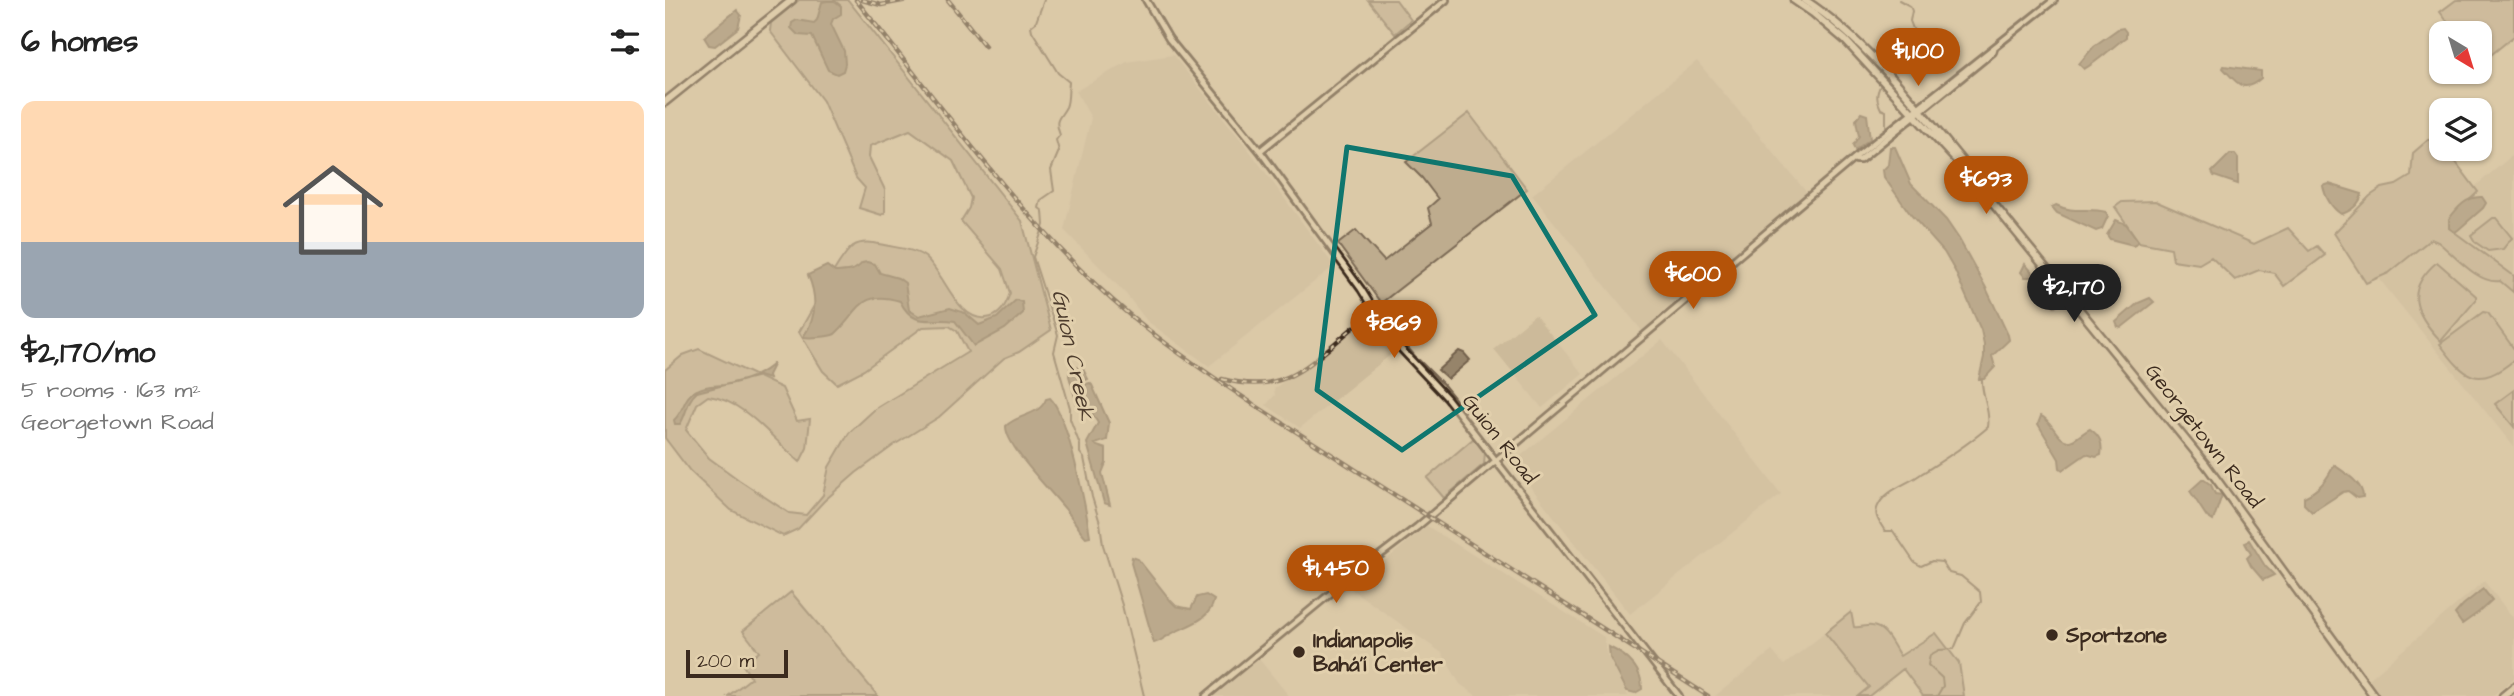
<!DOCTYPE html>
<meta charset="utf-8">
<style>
body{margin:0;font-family:"Architects Daughter",sans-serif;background:#f6f6f6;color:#222;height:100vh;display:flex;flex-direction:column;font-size:26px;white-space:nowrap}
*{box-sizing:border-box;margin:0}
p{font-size:23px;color:#767676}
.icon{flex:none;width:38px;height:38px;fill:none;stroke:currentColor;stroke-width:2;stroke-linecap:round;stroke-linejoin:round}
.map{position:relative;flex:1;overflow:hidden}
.panel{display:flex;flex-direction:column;background:#fff;width:665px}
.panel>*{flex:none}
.needle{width:46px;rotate:142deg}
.fabs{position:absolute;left:1764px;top:21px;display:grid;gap:14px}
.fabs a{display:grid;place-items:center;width:63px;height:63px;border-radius:14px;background:#fff;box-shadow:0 2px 5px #0004;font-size:35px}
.scale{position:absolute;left:21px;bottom:18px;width:102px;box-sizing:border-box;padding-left:7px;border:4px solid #3b2a1e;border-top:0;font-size:19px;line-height:24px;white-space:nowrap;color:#3b2a1e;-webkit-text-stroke:5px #e2d0ad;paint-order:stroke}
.price{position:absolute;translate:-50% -60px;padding:0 16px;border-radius:24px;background:#b45309;color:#fff;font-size:23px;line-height:46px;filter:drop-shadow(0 2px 4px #0008)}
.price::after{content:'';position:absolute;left:50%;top:42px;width:21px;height:16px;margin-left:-10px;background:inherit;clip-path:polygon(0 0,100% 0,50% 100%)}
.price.on{background:#222;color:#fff}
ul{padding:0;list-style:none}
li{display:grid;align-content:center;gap:14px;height:371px;padding:0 21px}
li span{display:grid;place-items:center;height:217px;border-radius:14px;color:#555}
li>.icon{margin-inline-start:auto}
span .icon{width:126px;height:126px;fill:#fffc;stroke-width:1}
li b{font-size:30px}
h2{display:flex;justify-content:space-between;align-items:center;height:84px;padding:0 21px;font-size:30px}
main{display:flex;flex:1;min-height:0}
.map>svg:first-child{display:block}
.built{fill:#ccba9a}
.green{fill:#beac8e;stroke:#7c6b56;stroke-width:2}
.water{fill:#96846b;stroke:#72604c;stroke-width:2}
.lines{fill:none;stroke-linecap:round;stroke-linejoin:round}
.stream{stroke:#72604c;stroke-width:2}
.minor-casing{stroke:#3b2a1e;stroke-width:10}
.major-casing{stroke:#3b2a1e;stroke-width:11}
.minor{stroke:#e2d0ad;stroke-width:4.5}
.major{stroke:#e2d0ad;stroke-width:6}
.rail-casing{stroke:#3b2a1e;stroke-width:4.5}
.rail{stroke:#e2d0ad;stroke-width:2;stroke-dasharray:5;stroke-linecap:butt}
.marked{fill:none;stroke:#0f766e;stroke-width:5;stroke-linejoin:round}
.poi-dot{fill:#3b2a1e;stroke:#e2d0ad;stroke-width:2.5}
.labels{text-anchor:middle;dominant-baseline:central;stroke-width:6;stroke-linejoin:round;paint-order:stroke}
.street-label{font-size:21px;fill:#3b2a1e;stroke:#e2d0ad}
.poi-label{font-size:21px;font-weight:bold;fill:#3b2a1e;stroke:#e2d0ad;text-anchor:start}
.water-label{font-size:23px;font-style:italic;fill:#4d3c2d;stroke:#e2d0ad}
</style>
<main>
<section class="panel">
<h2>6 homes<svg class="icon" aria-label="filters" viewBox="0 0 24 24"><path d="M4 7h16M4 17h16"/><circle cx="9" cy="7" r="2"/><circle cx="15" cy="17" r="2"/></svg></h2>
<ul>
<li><span style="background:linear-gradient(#ffd9b3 65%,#9aa5b1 0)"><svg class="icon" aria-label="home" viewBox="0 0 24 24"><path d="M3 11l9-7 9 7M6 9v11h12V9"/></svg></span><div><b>$2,170/mo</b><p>5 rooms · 163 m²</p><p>Georgetown Road</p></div></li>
</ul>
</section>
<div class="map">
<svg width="1849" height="696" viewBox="0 0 1849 696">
<rect width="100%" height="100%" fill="#dbc9a7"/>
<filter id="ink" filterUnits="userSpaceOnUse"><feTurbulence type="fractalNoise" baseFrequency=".0143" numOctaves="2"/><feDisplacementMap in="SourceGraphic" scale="14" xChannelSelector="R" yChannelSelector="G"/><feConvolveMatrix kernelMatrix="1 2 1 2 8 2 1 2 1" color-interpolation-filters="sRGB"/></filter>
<g filter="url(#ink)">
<path class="built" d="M508,55L584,150L669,266L544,366L482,321L461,294L399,230L426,118L411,91L462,62Z
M1032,61L1143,194L978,332L867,195Z
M1849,154V447L1708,271Z
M701,315L729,352L635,428L601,405L610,395L609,389Z
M870,315L918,374L877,408L829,349Z
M997,340L1116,494L965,614L847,463Z
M762,526L939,637L941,653L963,696H812L795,684L777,653L686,589Z
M1819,581L1849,619V678L1827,696H1716L1704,679Z
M1160,633L1204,688L1193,696H1050L1107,651L1119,665Z
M594,659L624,696H547Z"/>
<path class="green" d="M134,0H183L357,221L386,330L354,352L339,358L274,417L229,445L191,473L159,501L133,529L118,536L66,510L25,471L0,438V370L18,355L34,349L117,388L132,421L145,419L142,448L135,462C108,440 80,400 43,396L32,404L21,430L44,458L74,480L124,513L141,515L158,495L164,467L184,433L210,409L303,352L292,331L284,326L258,327L199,370L172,384L158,371L134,332C145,315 174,256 188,246C198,240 209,243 219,245C233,248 249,249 260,257C280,274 292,321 321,318C335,317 341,305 345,293L337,269L296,221L304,208L306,198L288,161L245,130L205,146L204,157L220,190V212L217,215L194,208L200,188L191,178L158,101L105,31L106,23Z
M703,0H731L746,20L730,34Z
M1791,0H1849V36L1815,64V33H1791L1775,12Z
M804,113L862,189L716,303L673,244L691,230L719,261L767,223L763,208L773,199L757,178L741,162Z
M1774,139L1776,149H1781L1813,192L1784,219V228L1849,276L1848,292L1835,281C1814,285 1789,255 1773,242L1766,239L1724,273L1701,283L1669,233L1705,196L1717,188L1731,185L1746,176L1748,153L1763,140Z
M1490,201L1589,244L1623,228L1644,251L1652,246L1660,255L1619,286L1609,273L1594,270L1570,280L1546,257L1534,264L1508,260L1506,248L1474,242L1450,207L1457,202Z
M1828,218H1831L1847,238L1838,249L1823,251L1810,242L1806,235Z
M1772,262L1811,296V300L1776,341C1749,313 1739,290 1772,262Z
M1818,312L1823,313L1849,349V360C1813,390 1800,378 1775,344Z
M1849,390V427L1830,404Z
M809,438L820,452L819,464L779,498L762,478Z
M126,592L213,696H63L86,678L78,665L94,652L78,631Z
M1186,612L1189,627C1195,628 1201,625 1207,626C1221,627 1228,646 1235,656L1271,633L1294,663L1299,696H1258L1238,669L1204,696H1193L1204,687L1160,633Z"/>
<path class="water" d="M162,1H170L176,6V14L168,19L166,24L179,51L180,64L178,71L172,74L163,70L147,36L133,35L126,28L127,23L132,20L149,23L152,20L157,2Z
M72,10L76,15L73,28L50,46L44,45L39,37Z
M1458,28L1461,32V37C1447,47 1434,61 1419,69L1414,64L1429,46L1453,29Z
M1559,66L1596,71V78C1578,95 1571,82 1558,68Z
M1196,113L1202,115L1205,139L1190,150L1188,145L1194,136L1191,120Z
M1225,147H1230L1246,184L1281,220L1294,239L1321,288L1343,335L1344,340L1327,356L1330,367L1319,379H1314L1319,357V344L1316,330L1290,271L1279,252L1246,215L1219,177L1218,170L1223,165Z
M1565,154H1570L1573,158V184L1549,176L1547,172Z
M1664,184L1697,194C1695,204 1685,212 1676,214C1667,208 1660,197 1658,186Z
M1817,197L1821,203L1818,208L1793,230L1790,232L1784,228V219C1792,208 1802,196 1817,197Z
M1391,205C1408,214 1423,207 1441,212L1443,216L1437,229L1431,231L1392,213L1387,207Z
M1451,220L1461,224L1474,242L1468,245L1445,239L1442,235Z
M202,262L210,264L215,273L233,278L240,283L244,310L254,316L285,308L300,313L314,325L332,318L351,300L357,302L358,313L340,329L309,346L290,321C265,317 249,329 235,301C194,289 195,311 170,334C164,337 145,338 138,337C152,318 152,296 143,275L162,266L170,272C181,271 190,272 197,263Z
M1360,264L1393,301V305L1390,307L1367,277H1360L1356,272Z
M1485,298L1489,302L1456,328L1453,327L1451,322L1473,303Z
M794,351L799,353L805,360L783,379L773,370Z
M109,363L103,375L104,379L94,376L32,392C21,401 22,414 15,424H10L9,420C20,410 18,396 32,390C41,385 50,386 59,385C76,382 97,375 109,363Z
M410,367L418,369L423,379L414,383L415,386L425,383L427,385L444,423L442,440L430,444L432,446L441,449V463L437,473L445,505L439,503L422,443L433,423L428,415L416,412L413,408L404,376L405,369Z
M385,398C403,415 421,509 425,536L421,537C413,529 408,518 401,510C388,493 340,446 341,426C352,414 375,416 381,399Z
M1376,416C1387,420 1393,443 1405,441C1411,440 1418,432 1425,429C1435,436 1438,443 1436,455L1431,457L1421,454L1398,470L1395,468L1394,459L1373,424Z
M1669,465C1680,473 1698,483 1698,497L1692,498L1683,491L1678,492L1647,512L1639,504V497C1654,490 1662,480 1669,465Z
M1538,479L1546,485L1550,494L1557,495L1548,521L1542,517L1525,491Z
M1584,540L1600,566L1609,575L1598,580L1586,566L1582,558L1586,554L1580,543Z
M467,557L473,559L506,601L511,606L526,609L532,597L541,595L549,600C544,622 521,625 504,635C498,638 496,642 489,643L466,563Z
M1818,589L1827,600L1814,612L1797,624L1790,614L1798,605Z
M944,647C961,655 977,668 977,689L970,693L962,691L945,658Z"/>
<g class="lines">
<path class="stream" d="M379,0L371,22L366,26L367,31L393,73L404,82C403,89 404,101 401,107C394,120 389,118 395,135L391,140L394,151L386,170L389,191L376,200L374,208L378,211L379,225L368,257L393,335L389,352L405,408V419L415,445V453L419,458L427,497L435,523L438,545L457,605L479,696
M1227,73L1244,54L1246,40L1250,34L1245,21L1247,11L1245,6L1234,0
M1216,84C1211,94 1211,99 1216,109L1221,111V132
M724,305V326L750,356
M754,360L778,384L800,411
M1272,696L1278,686L1277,678L1263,665L1265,655L1274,650L1289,649L1300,623L1316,602L1315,592L1296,576L1284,573L1277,562L1267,561L1256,566L1249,562L1228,531H1220C1215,523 1208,515 1213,506C1220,490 1243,484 1256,474C1278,460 1303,445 1323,427C1326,410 1316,396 1317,379"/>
<defs>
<path id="minor" d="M481,0L504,39L595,151L696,289L726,338L782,398L1014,696
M595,151L781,0
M1191,160H1195L1328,52L1329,49
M541,696L677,584L752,527L1192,156L1389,0"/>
<path id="major" d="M1129,0L1148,13L1180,40L1304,174L1541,465L1709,696
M1140,0C1204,42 1257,113 1305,171L1304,174
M0,102L127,0
M1838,696L1849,687"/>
</defs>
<use href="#minor" class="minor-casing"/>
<use href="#major" class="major-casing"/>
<use href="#minor" class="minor"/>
<use href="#major" class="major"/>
<defs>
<path id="rail" d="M191,0C268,95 343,201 431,285C479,331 533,367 588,404L1043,696
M197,0L216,5L242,0
M283,0L320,46
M557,379C621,396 644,364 689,327"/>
</defs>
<use href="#rail" class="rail-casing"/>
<use href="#rail" class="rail"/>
</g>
</g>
<path d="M0 0H1849V696H0ZM682,147L847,176L930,315L737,450L652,390Z" fill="#dbc9a7" fill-opacity=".55" fill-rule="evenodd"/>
<path class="marked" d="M682,147L847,176L930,315L737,450L652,390Z"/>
<g class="poi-dot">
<circle cx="1387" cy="635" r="7"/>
<circle cx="634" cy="652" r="7"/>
</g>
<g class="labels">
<g class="street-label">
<text transform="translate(1539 436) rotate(52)">Georgetown Road</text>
<text transform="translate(835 439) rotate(52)">Guion Road</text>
</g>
<g class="poi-label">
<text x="1401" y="635">Sportzone</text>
<text x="648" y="640">Indianapolis<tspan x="648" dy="24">Bahá'í Center</tspan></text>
</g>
<g class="water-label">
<text transform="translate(408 355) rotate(78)">Guion Creek</text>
</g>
</g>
</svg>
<div class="fabs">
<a><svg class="needle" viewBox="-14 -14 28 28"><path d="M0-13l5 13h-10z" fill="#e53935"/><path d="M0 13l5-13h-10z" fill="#767676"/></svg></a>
<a><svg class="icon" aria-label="layers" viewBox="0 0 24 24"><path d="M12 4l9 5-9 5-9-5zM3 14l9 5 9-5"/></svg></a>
</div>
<div class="scale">200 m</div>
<b class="price" style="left:1253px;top:88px">$1,100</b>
<b class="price" style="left:1321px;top:216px">$693</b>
<b class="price" style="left:1028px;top:311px">$600</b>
<b class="price on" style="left:1409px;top:324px">$2,170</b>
<b class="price" style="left:729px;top:360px">$869</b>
<b class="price" style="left:671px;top:605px">$1,450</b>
</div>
</main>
